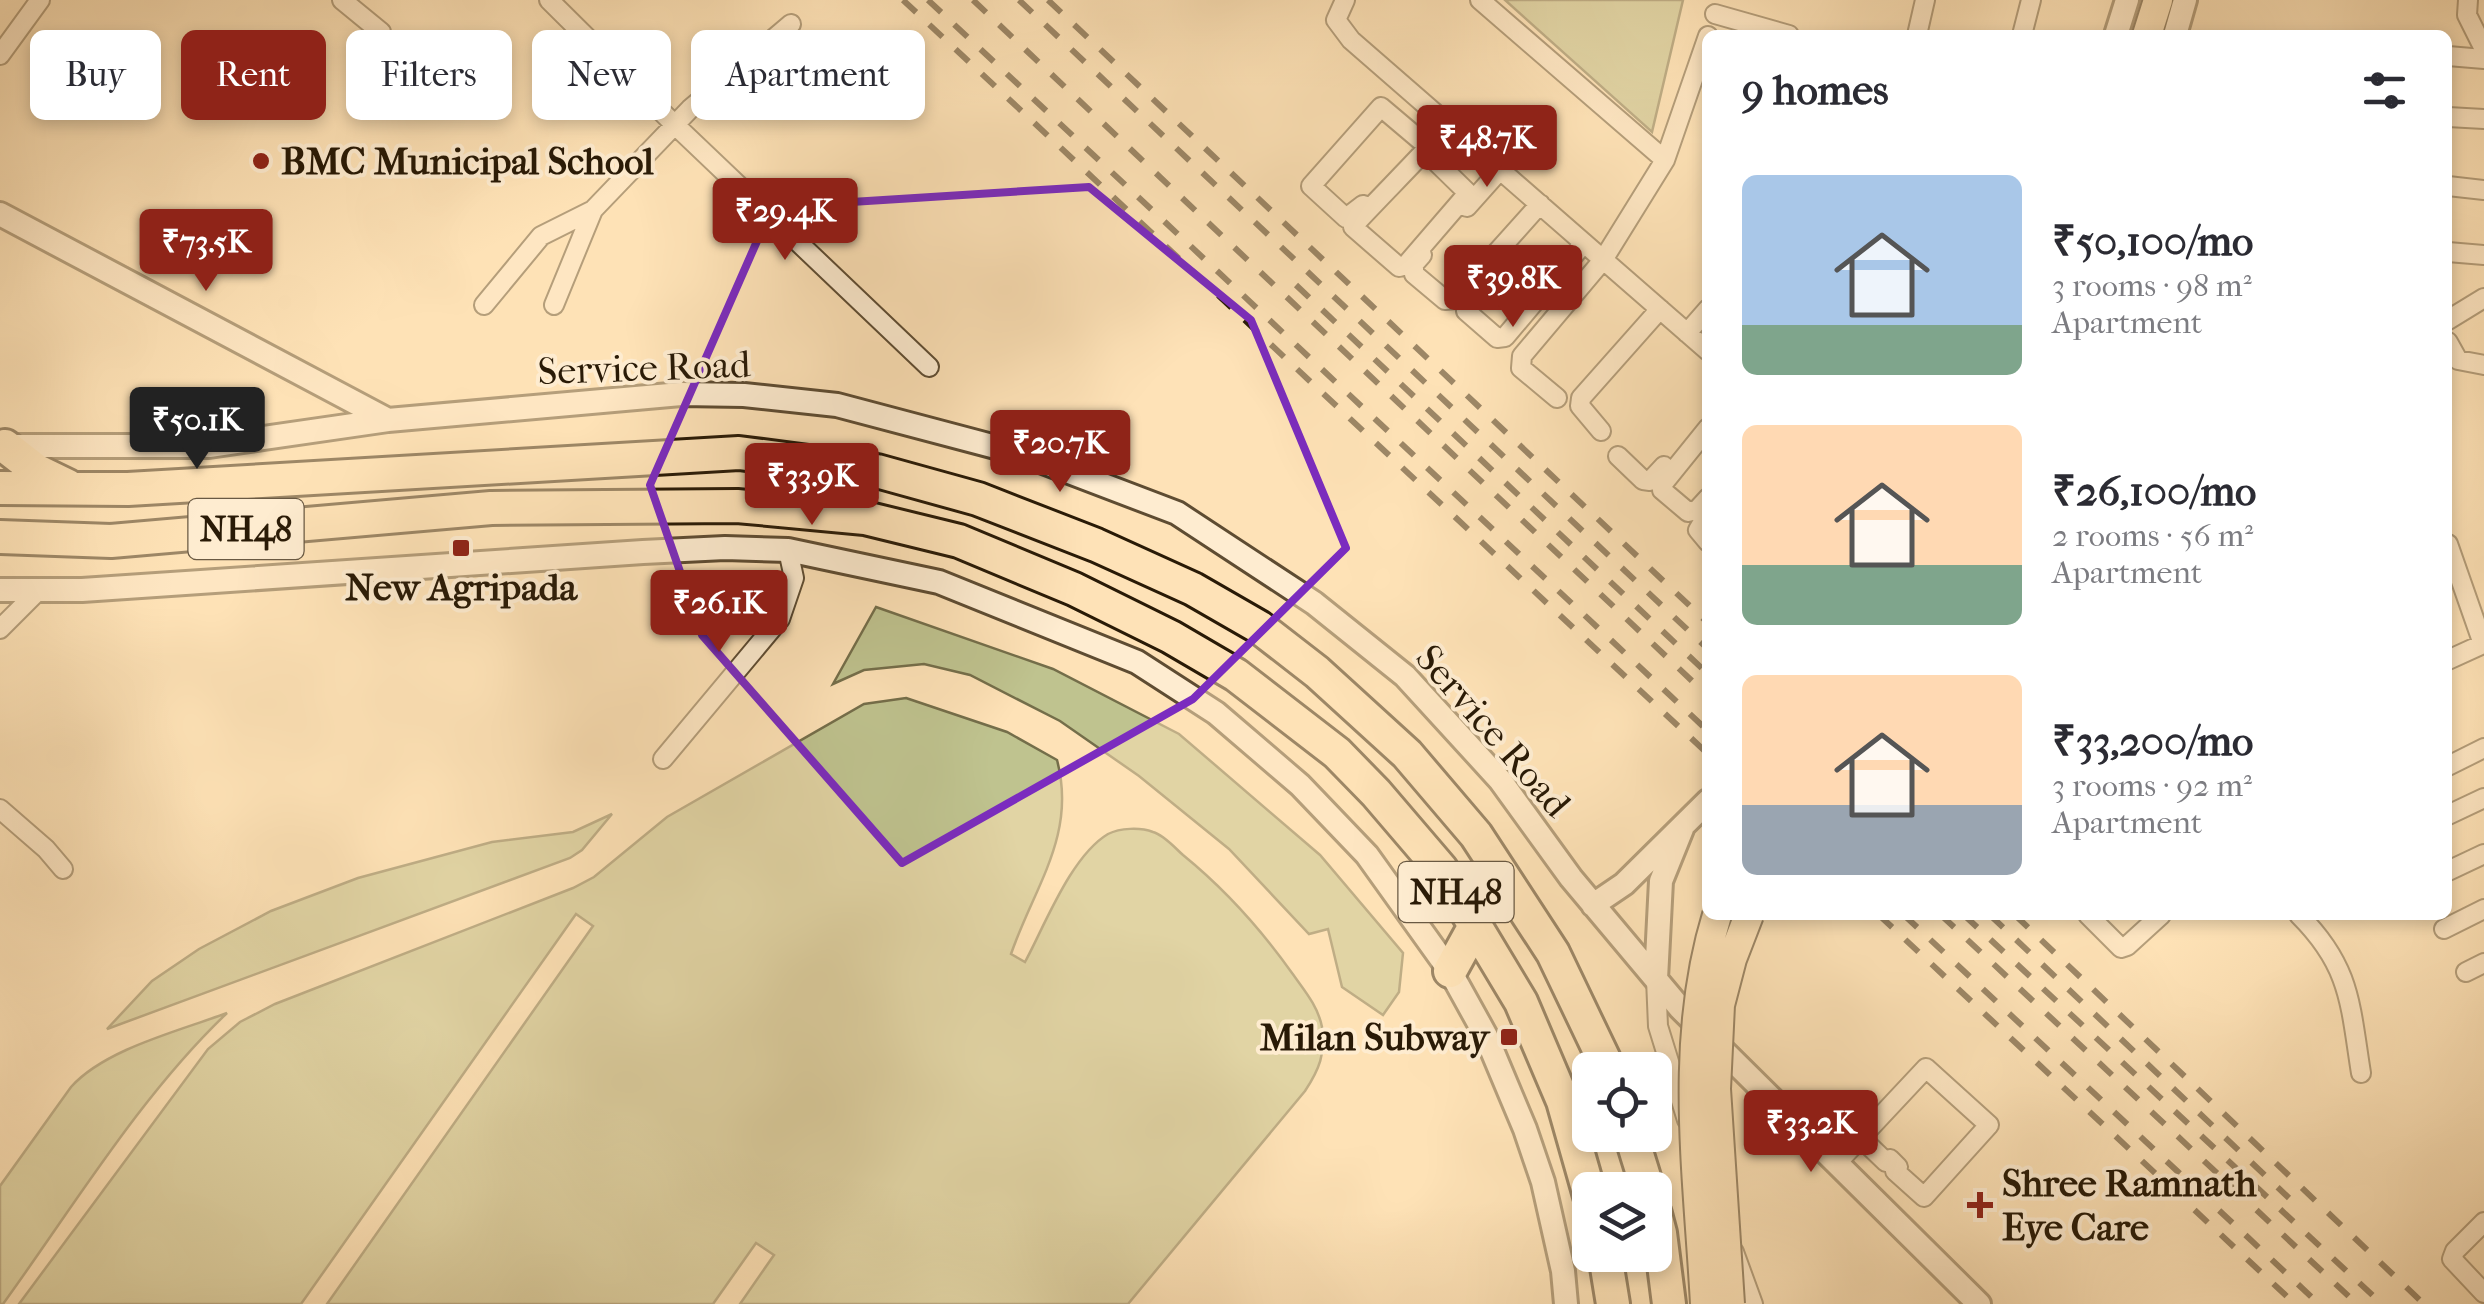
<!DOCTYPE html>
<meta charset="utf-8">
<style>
body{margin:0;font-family:"IM FELL French Canon",serif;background:#f2f2f3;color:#2b2b33;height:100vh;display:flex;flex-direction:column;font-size:38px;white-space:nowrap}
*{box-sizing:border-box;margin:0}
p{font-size:32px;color:#7c7c81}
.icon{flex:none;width:55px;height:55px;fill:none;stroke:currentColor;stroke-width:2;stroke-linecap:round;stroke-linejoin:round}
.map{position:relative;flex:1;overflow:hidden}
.sheet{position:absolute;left:1702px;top:30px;width:750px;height:890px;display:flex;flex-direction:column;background:#fff;border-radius:15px;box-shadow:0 5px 15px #0003}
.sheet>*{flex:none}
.hud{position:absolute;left:30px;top:30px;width:950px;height:90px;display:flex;gap:20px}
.buttons{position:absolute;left:1572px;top:1052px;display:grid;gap:20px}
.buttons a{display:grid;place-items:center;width:100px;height:100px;border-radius:15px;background:#fff;box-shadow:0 5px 15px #0003;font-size:50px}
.price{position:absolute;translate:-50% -85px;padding:0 22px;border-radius:10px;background:#8f2418;color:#fff;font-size:32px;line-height:65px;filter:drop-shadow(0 2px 5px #0008)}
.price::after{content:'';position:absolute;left:50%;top:60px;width:30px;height:22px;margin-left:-15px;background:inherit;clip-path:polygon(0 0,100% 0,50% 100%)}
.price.selected{background:#222;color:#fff}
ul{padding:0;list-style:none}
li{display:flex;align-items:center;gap:30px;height:250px;padding:0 40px}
li span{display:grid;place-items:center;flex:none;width:280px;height:200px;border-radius:15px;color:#555}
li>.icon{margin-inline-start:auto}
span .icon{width:120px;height:120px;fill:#fffc;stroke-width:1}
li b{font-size:42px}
h2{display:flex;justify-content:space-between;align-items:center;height:120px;padding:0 40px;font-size:42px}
.chip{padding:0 35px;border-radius:15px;background:#fff;box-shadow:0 5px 15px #0003;font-size:35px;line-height:90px}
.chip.selected{background:#8f2418;color:#fff}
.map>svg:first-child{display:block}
.green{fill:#bfc38f;stroke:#746e4a;stroke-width:2.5}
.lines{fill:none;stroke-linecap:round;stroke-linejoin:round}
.minor-casing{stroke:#5e4c32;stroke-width:22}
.tertiary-casing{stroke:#5e4c32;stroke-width:28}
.primary-casing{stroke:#291a06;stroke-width:32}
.motorway-casing{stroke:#291a06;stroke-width:38}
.minor{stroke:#feecd0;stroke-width:18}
.tertiary{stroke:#feecd0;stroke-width:22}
.primary{stroke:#fee2b7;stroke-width:28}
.motorway{stroke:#fee2b7;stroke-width:32}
.rail{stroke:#291a06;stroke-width:6;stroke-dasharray:18 18;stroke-linecap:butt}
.primary-bridge-casing{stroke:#291a06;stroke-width:32;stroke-linecap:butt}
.primary-bridge{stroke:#fee2b7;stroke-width:28}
.marked{fill:none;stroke:#7b2cbf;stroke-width:8;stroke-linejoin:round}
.poi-dot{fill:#8f2418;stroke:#feecd0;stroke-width:4}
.labels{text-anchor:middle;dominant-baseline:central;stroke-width:8;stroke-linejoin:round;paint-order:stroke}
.shield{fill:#feecd0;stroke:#695943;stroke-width:2.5}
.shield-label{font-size:35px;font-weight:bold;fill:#291a06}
.poi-label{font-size:38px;font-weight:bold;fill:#291a06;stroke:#feecd0;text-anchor:start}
.street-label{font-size:38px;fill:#291a06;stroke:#feecd0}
</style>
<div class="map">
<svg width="2484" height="1304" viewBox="0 0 2484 1304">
<rect width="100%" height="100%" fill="#fee2b7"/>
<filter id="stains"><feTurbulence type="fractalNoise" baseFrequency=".002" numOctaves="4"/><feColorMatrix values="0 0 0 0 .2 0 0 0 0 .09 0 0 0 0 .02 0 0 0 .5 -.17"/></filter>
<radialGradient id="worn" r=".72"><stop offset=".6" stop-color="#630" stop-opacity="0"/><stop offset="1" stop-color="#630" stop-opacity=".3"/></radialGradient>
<path class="green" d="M1505,0H1683L1652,132Z
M876,607L1053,669L1179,734L1320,855L1403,953L1399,992L1383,1015L1342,987L1328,929L1309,934L1229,849L1139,776L1060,721L970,675L924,664L864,670L833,684Z
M906,698L1007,732L1057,760C1077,835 1034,887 1011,954L1025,962C1045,925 1071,856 1108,834C1120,828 1140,827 1153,832C1164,835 1175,848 1183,855C1226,890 1260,928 1292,973C1304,990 1318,1006 1322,1027C1326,1053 1319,1070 1305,1091L1128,1304H740L774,1255L756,1243L713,1304H327L593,926L576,914L301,1304H19L208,1049L240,1022L275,1004L573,888L594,877L667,817L864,704Z
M612,814L582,850L570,858L107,1029L152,981L199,949L271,911L358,878L492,842L573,832Z
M227,1013C140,1096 74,1206 3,1304H0V1186L71,1087C105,1049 179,1031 227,1013Z"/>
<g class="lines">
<defs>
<path id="minor" d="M342,0L381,32
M549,0L674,124L929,367
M1345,0L1336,20L1351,40L1708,351
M1480,0L1665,160
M2468,0L2467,15L2484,49
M1715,14L1789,35
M1917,35L1925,0
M2022,35L2031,0
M0,55L40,0
M2448,56L2484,59
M2448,117L2484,119
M1425,151L1468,193L1406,265L1399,267L1353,227L1355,224C1386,191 1418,159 1448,126
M2448,186L2484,190
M1363,205L1346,218L1311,186L1381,107L1420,140
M1467,207L1500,170
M2448,252L2484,255
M1422,255L1414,264V274L1445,300L1455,299L1540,204
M484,305L541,236L593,210
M554,305L593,210L690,109L791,24
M1466,311L1497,338L1505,337L1584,243
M2448,320L2484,298
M1687,333L1708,309
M2448,342L2458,360L2484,365
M1557,398L1521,368L1522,356L1603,260L1665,160L1708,36
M1708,428L1662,485V490L1688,512L1697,510L1708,498
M1601,431L1580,406L1581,398L1660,309
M1618,456L1643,480L1650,481L1664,466
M1708,513L1698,530L1708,542
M2448,544L2483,644L2448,660
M0,629L40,589
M663,759L780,619L794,578L788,550
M2448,766L2484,748
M0,809L46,849L63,869
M2448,815L2484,798
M2448,871L2484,854
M2088,915L2121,948L2127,946L2161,915
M2299,915C2351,967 2350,1004 2361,1073
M2444,929L2484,909
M2466,972L2484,963
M1656,979L1658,1026L1687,1120
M1837,1163L1926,1068L1989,1125L1924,1197L1895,1171L1898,1167L1890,1159L1886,1162L1861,1138
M2484,1222L2455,1251L2452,1259L2484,1293
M1734,1252L1753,1304"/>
<path id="tertiary" d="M2116,35L2127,0
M2175,35L2185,0
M0,214L388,420
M4,446H209L388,420L681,394L744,395L837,405L1022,454L1177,513L1314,603L1405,676L1500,780L1571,878L1680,1008L1979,1304
M0,590H82L643,552L725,548L788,550L939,582L1137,662L1216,713L1300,785L1367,855L1450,971L1486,1036L1525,1129L1543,1182L1563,1271L1566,1304
M1593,905L1624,884L1708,801
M1656,979L1661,881L1682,829"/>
<path id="primary" d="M2147,35L2158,0"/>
<path id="motorway" d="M5,446L37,471L68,486
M0,488L128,489L739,453L877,471L978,499L1096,545L1193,589L1259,627L1317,672L1407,754L1476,835L1553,953L1609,1070
M0,537L111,541L491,508L737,506L865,518L959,541L1074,589L1171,637L1236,675L1337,753L1376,793L1441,869L1521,1002L1563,1101L1590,1196
M1450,971L1476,924
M1631,1135L1648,1190
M1655,1214L1660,1233L1669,1304
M1605,1255L1613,1304"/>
</defs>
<use href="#minor" class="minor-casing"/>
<use href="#tertiary" class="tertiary-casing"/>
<use href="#primary" class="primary-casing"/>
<use href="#motorway" class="motorway-casing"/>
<use href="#minor" class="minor"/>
<use href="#tertiary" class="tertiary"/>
<use href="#primary" class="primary"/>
<use href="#motorway" class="motorway"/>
<path class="rail" d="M903,0L1708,754
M928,0L1708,731
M973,0L1708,696
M1019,0L1708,649
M1048,0L1708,623
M1296,285L1708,674
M1879,915L2295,1304
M1904,915L2319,1304
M1941,915L2357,1304
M1964,915L2382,1304
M1990,915L2289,1198
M2015,915L2424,1304"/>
<defs>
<path id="primary-bridge" d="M1705,1304C1698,1174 1678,1042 1717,915
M1730,1304L1716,1089L1720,1005L1732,959L1749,915"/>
</defs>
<use href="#primary-bridge" class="primary-bridge-casing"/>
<use href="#primary-bridge" class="primary-bridge"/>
</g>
<path d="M0 0H2484V1304H0ZM1089,187L1251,320L1346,548L1193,699L902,863L702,635L650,485L772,207Z" fill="#fee2b7" fill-opacity=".55" fill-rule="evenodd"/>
<path class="marked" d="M1089,187L1251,320L1346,548L1193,699L902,863L702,635L650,485L772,207Z"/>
<g class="poi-dot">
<circle cx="261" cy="161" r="10"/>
<rect x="451" y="538" width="20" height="20" rx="5"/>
<rect x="1499" y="1027" width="20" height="20" rx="5"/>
<path d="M1975 1190h10v10h10v10h-10v10h-10v-10h-10v-10h10z"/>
</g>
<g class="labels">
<g class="shield">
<rect x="188.5" y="499" width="115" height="60" rx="8"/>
<rect x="1398.5" y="862" width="115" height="60" rx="8"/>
</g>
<g class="shield-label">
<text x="246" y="529">NH48</text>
<text x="1456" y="892">NH48</text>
</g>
<g class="poi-label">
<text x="281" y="161">BMC Municipal School</text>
<text x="461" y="587" text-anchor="middle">New Agripada</text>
<text x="1489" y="1037" text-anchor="end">Milan Subway</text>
<text x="2002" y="1183">Shree Ramnath<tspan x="2002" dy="44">Eye Care</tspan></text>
</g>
<g class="street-label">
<text transform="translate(644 368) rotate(-2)">Service Road</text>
<text transform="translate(1493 731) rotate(49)">Service Road</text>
</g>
</g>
<rect width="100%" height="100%" filter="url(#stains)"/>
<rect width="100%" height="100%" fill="url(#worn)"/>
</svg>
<div class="buttons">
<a><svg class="icon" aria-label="locate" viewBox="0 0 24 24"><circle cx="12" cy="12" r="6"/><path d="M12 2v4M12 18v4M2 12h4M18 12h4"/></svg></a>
<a><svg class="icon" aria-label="layers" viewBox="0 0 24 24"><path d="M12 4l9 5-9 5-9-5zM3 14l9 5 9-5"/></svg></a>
</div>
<b class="price" style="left:1487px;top:190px">₹48.7K</b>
<b class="price" style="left:785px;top:263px">₹29.4K</b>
<b class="price" style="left:206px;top:294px">₹73.5K</b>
<b class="price" style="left:1513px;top:330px">₹39.8K</b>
<b class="price selected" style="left:197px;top:472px">₹50.1K</b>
<b class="price" style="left:1060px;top:495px">₹20.7K</b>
<b class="price" style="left:812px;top:528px">₹33.9K</b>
<b class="price" style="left:719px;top:655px">₹26.1K</b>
<b class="price" style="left:1811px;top:1175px">₹33.2K</b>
<div class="hud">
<a class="chip">Buy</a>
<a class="chip selected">Rent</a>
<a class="chip">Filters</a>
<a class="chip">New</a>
<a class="chip">Apartment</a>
</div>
<section class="sheet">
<h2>9 homes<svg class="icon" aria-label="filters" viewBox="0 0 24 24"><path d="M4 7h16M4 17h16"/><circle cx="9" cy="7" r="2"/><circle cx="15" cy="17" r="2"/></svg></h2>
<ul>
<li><span style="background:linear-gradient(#a9c7e8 75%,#7fa58c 0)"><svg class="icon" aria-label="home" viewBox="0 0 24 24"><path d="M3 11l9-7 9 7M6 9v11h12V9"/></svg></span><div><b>₹50,100/mo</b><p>3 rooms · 98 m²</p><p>Apartment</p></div></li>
<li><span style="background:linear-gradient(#ffd9b3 70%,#7fa58c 0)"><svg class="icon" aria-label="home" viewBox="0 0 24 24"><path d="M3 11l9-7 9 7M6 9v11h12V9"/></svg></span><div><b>₹26,100/mo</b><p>2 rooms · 56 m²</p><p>Apartment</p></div></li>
<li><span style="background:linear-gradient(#ffd9b3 65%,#9aa5b1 0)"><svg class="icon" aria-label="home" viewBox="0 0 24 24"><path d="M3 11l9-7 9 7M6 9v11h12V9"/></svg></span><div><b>₹33,200/mo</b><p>3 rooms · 92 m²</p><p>Apartment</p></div></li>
</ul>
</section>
</div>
